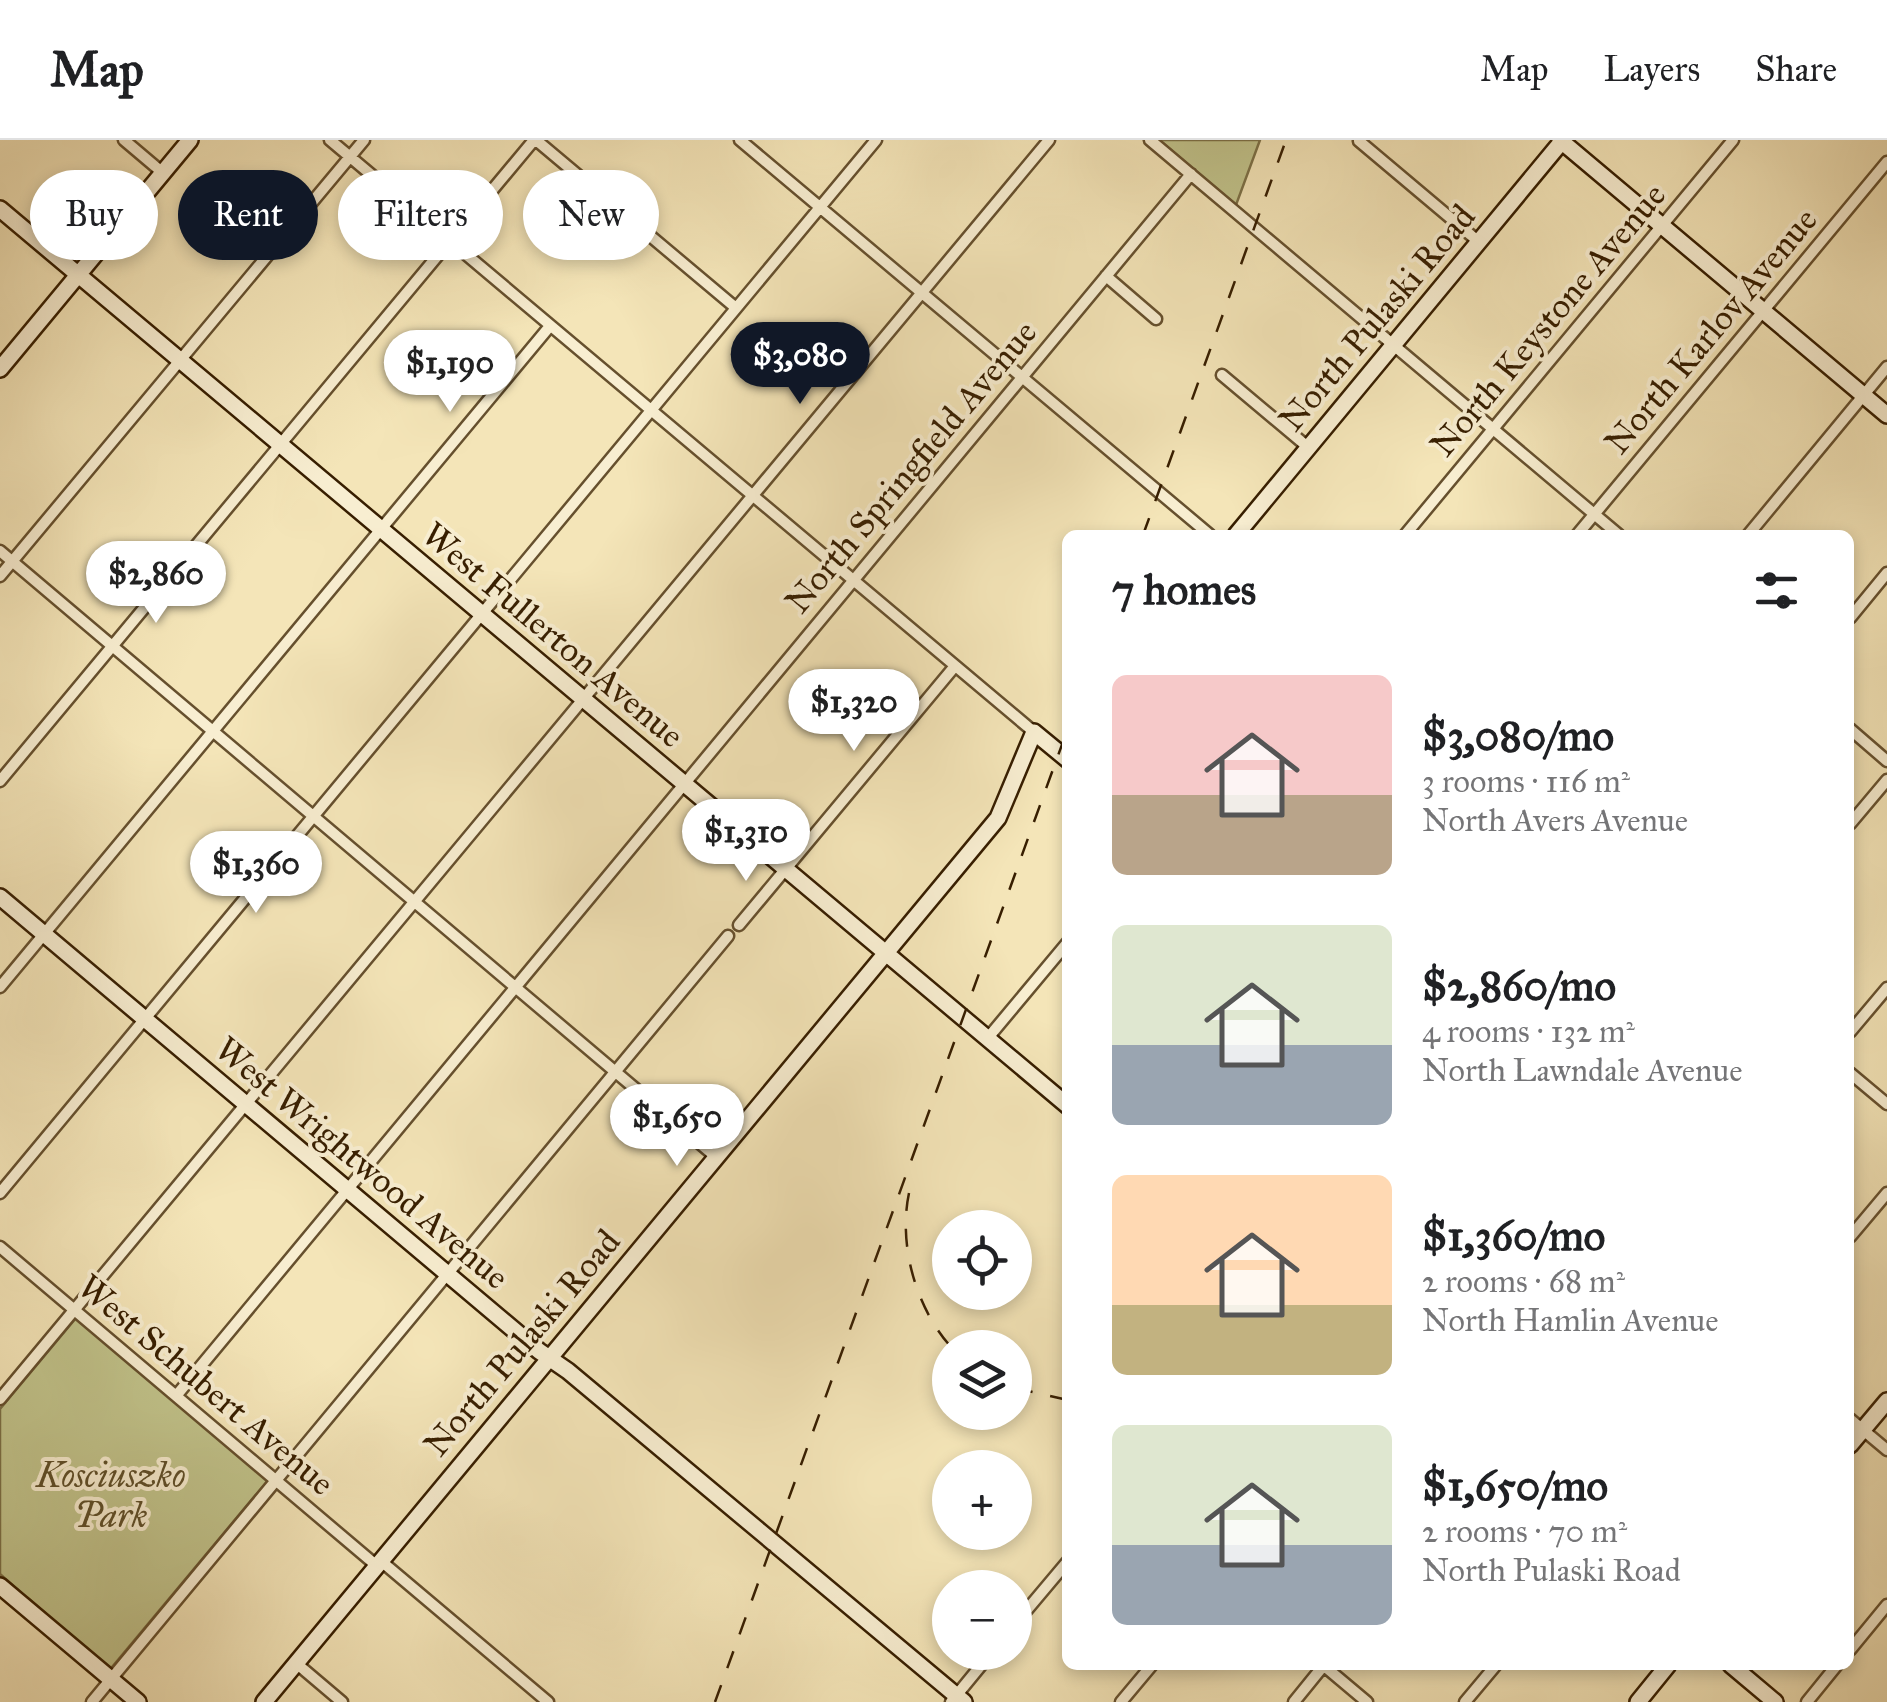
<!DOCTYPE html>
<meta charset="utf-8">
<style>
body{margin:0;font-family:"IM FELL Great Primer",serif;background:#f6f6f6;color:#202124;height:100vh;display:flex;flex-direction:column;font-size:38px;white-space:nowrap}
*{box-sizing:border-box;margin:0}
p{font-size:32px;color:#757577}
.icon{flex:none;width:55px;height:55px;fill:none;stroke:currentColor;stroke-width:2;stroke-linecap:round;stroke-linejoin:round}
.map{position:relative;flex:1;overflow:hidden}
.panel{position:absolute;left:1062px;top:390px;width:792px;height:1140px;display:flex;flex-direction:column;background:#fff;border-radius:15px;box-shadow:0 5px 15px #0003}
.panel>*{flex:none}
.guide{position:absolute;left:30px;top:30px;width:882px;height:90px;display:flex;gap:20px}
.tools{position:absolute;left:932px;top:1070px;display:grid;gap:20px}
.tools a{display:grid;place-items:center;width:100px;height:100px;border-radius:50%;background:#fff;box-shadow:0 5px 15px #0003;font-size:50px}
.price{position:absolute;translate:-50% -85px;padding:0 22px;border-radius:35px;background:#fff;color:#222;font-size:32px;line-height:65px;filter:drop-shadow(0 2px 5px #0008)}
.price::after{content:'';position:absolute;left:50%;top:60px;width:30px;height:22px;margin-left:-15px;background:inherit;clip-path:polygon(0 0,100% 0,50% 100%)}
.price.active{background:#111827;color:#fff}
ul{padding:0;list-style:none}
li{display:flex;align-items:center;gap:30px;height:250px;padding:0 50px}
li span{display:grid;place-items:center;flex:none;width:280px;height:200px;border-radius:15px;color:#555}
li>.icon{margin-inline-start:auto}
span .icon{width:120px;height:120px;fill:#fffc;stroke-width:1}
li b{font-size:42px}
h2{display:flex;justify-content:space-between;align-items:center;height:120px;padding:0 50px;font-size:42px}
.chip{padding:0 35px;border-radius:45px;background:#fff;box-shadow:0 5px 15px #0003;font-size:35px;line-height:90px}
.chip.active{background:#111827;color:#fff}
header{display:flex;align-items:center;gap:60px;box-sizing:border-box;height:140px;padding:0 50px;background:#fff;border-bottom:2px solid #e0e0e0}
header strong{font-size:48px}
nav{display:flex;gap:55px;margin-inline-start:auto;font-size:35px}
.map>svg:first-child{display:block}
.green{fill:#c1c38b;stroke:#7c7046;stroke-width:2.5}
.lines{fill:none;stroke-linecap:round;stroke-linejoin:round}
.street-casing{stroke:#66502e;stroke-width:15}
.secondary-casing{stroke:#371e00;stroke-width:20}
.street{stroke:#f8eed1;stroke-width:10}
.secondary{stroke:#f8eed1;stroke-width:15}
.rail{stroke:#371e00;stroke-width:2.5;stroke-dasharray:18 18;stroke-linecap:butt}
.labels{text-anchor:middle;dominant-baseline:central;stroke-width:8;stroke-linejoin:round;paint-order:stroke}
.street-label{font-size:35px;fill:#371e00;stroke:#f8eed1}
.park-label{font-size:35px;font-style:italic;fill:#60502a;stroke:#f8eed1}
</style>
<header>
<strong>Map</strong>
<nav><a>Map</a><a>Layers</a><a>Share</a></nav>
</header>
<div class="map">
<svg width="1887" height="1562" viewBox="0 0 1887 1562">
<rect width="100%" height="100%" fill="#f4e5b8"/>
<filter id="stains"><feTurbulence type="fractalNoise" baseFrequency=".002" numOctaves="4"/><feColorMatrix values="0 0 0 0 .2 0 0 0 0 .09 0 0 0 0 .02 0 0 0 .5 -.17"/></filter>
<radialGradient id="worn" r=".72"><stop offset=".6" stop-color="#630" stop-opacity="0"/><stop offset="1" stop-color="#630" stop-opacity=".3"/></radialGradient>
<path class="green" d="M1159,0H1260L1236,65Z
M76,1178L269,1339L112,1527L108,1529L28,1458L19,1454L18,1450L0,1434V1269Z"/>
<g class="lines">
<defs>
<path id="street" d="M124,0L163,33
M330,0L1034,592
M536,0L736,168
M740,0L1210,395
M1150,0L1619,395
M1359,1L1479,102
M1106,136L1156,179
M1222,235L1309,308
M1405,395L1733,0
M1577,395L1887,22
M1748,395L1887,227
M0,411L716,1017
M0,436L364,0
M1850,478L1887,433
M1850,589L1887,621
M0,641L534,0
M1850,684L1887,640
M739,785L955,526
M0,847L550,186
M1850,892L1887,848
M987,899L1068,802
M1850,933L1887,964
M0,1053L876,0
M1850,1097L1887,1053
M0,1107L377,1426
M176,1256L1191,34
M0,1259L1049,0
M1850,1279L1887,1310
M381,1421L548,1562
M1015,1484L1068,1421
M1850,1510L1887,1465
M296,1523L342,1562
M1323,1525L1367,1562
M92,1562L728,796
M951,1562L992,1512
M1121,1562L1152,1525
M1294,1562L1324,1525
M1465,1562L1496,1525
M1807,1562L1837,1525"/>
<path id="secondary" d="M1560,0L1887,275
M0,69L1068,966
M0,229L190,0
M1236,395L1563,0
M0,757L539,1211L568,1231L964,1562
M1850,1305L1887,1261
M0,1446L138,1562
M1731,1525L1775,1562
M264,1562L998,678L1034,592L1068,620
M1638,1562L1668,1525"/>
</defs>
<use href="#street" class="street-casing"/>
<use href="#secondary" class="secondary-casing"/>
<use href="#street" class="street"/>
<use href="#secondary" class="secondary"/>
<path class="rail" d="M1143,395L1286,0
M909,1053C898,1105 916,1169 952,1208
M1015,1248L1068,1260
M715,1562L1068,588"/>
</g>
<g class="labels">
<g class="street-label">
<text transform="translate(1377 178) rotate(-50)">North Pulaski Road</text>
<text transform="translate(1548 180) rotate(-50)">North Keystone Avenue</text>
<text transform="translate(1711 191) rotate(-50)">North Karlov Avenue</text>
<text transform="translate(911 327) rotate(-50)">North Springfield Avenue</text>
<text transform="translate(553 495) rotate(40)">West Fullerton Avenue</text>
<text transform="translate(362 1023) rotate(40)">West Wrightwood Avenue</text>
<text transform="translate(522 1203) rotate(-50)">North Pulaski Road</text>
<text transform="translate(206 1245) rotate(40)">West Schubert Avenue</text>
</g>
<g class="park-label">
<text x="111" y="1335">Kosciuszko<tspan x="111" dy="40">Park</tspan></text>
</g>
</g>
<rect width="100%" height="100%" filter="url(#stains)"/>
<rect width="100%" height="100%" fill="url(#worn)"/>
</svg>
<div class="tools">
<a><svg class="icon" aria-label="locate" viewBox="0 0 24 24"><circle cx="12" cy="12" r="6"/><path d="M12 2v4M12 18v4M2 12h4M18 12h4"/></svg></a>
<a><svg class="icon" aria-label="layers" viewBox="0 0 24 24"><path d="M12 4l9 5-9 5-9-5zM3 14l9 5 9-5"/></svg></a>
<a>+</a>
<a>−</a>
</div>
<b class="price active" style="left:800px;top:267px">$3,080</b>
<b class="price" style="left:450px;top:275px">$1,190</b>
<b class="price" style="left:156px;top:486px">$2,860</b>
<b class="price" style="left:854px;top:614px">$1,320</b>
<b class="price" style="left:746px;top:744px">$1,310</b>
<b class="price" style="left:256px;top:776px">$1,360</b>
<b class="price" style="left:677px;top:1029px">$1,650</b>
<div class="guide">
<a class="chip">Buy</a>
<a class="chip active">Rent</a>
<a class="chip">Filters</a>
<a class="chip">New</a>
</div>
<section class="panel">
<h2>7 homes<svg class="icon" aria-label="filters" viewBox="0 0 24 24"><path d="M4 7h16M4 17h16"/><circle cx="9" cy="7" r="2"/><circle cx="15" cy="17" r="2"/></svg></h2>
<ul>
<li><span style="background:linear-gradient(#f6c9c9 60%,#b9a48a 0)"><svg class="icon" aria-label="home" viewBox="0 0 24 24"><path d="M3 11l9-7 9 7M6 9v11h12V9"/></svg></span><div><b>$3,080/mo</b><p>3 rooms · 116 m²</p><p>North Avers Avenue</p></div></li>
<li><span style="background:linear-gradient(#dfe7d0 60%,#9aa5b1 0)"><svg class="icon" aria-label="home" viewBox="0 0 24 24"><path d="M3 11l9-7 9 7M6 9v11h12V9"/></svg></span><div><b>$2,860/mo</b><p>4 rooms · 132 m²</p><p>North Lawndale Avenue</p></div></li>
<li><span style="background:linear-gradient(#ffd9b3 65%,#c2b280 0)"><svg class="icon" aria-label="home" viewBox="0 0 24 24"><path d="M3 11l9-7 9 7M6 9v11h12V9"/></svg></span><div><b>$1,360/mo</b><p>2 rooms · 68 m²</p><p>North Hamlin Avenue</p></div></li>
<li><span style="background:linear-gradient(#dfe7d0 60%,#9aa5b1 0)"><svg class="icon" aria-label="home" viewBox="0 0 24 24"><path d="M3 11l9-7 9 7M6 9v11h12V9"/></svg></span><div><b>$1,650/mo</b><p>2 rooms · 70 m²</p><p>North Pulaski Road</p></div></li>
</ul>
</section>
</div>
